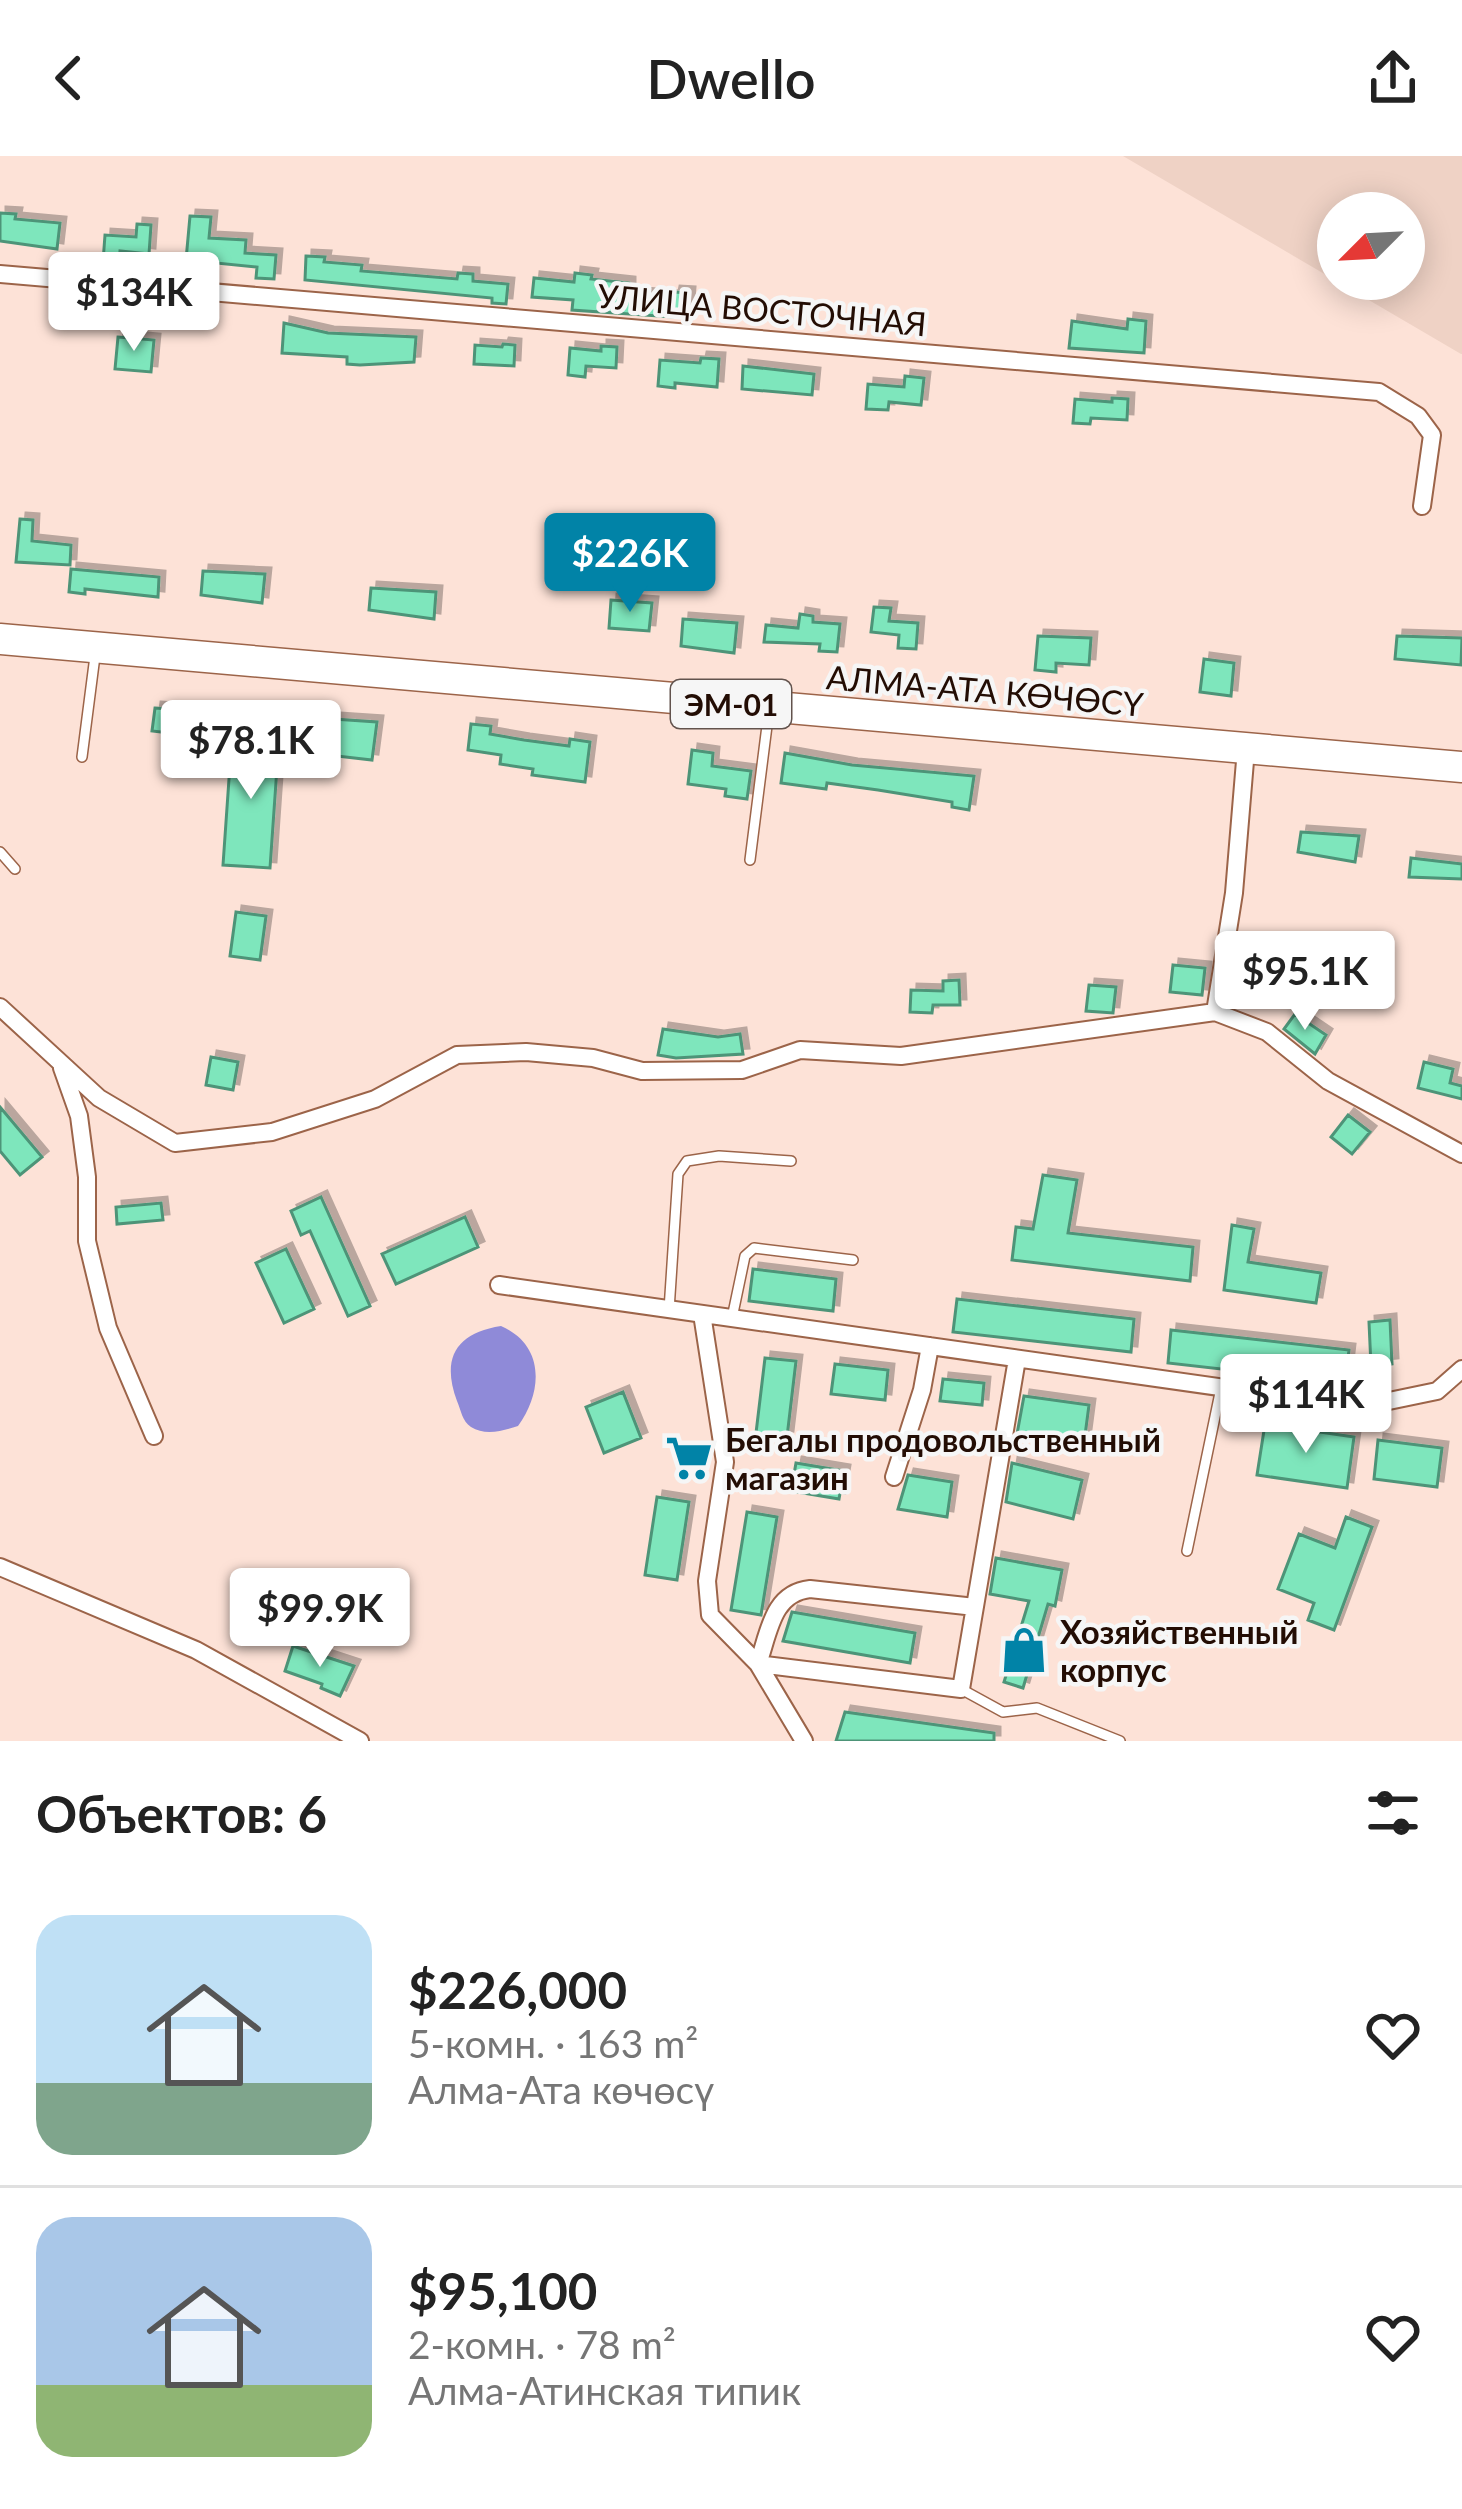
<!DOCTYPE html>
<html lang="ru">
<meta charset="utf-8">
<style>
body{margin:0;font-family:Lato,sans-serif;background:#f6f6f6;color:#222;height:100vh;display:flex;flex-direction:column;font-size:45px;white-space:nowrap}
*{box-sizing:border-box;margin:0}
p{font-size:39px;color:#767676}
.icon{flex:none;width:66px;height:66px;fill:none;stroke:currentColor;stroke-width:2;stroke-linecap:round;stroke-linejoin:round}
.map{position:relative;height:1585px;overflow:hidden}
.drawer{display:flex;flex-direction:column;background:#fff;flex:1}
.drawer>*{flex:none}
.needle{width:78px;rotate:246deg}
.tools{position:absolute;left:1317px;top:36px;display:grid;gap:24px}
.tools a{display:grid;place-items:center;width:108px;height:108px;border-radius:50%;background:#fff;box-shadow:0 6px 30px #0003;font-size:60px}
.price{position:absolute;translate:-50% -102px;padding:0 27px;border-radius:12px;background:#fff;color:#222;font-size:39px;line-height:78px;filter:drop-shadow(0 3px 6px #0008)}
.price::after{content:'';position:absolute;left:50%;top:72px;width:36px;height:27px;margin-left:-18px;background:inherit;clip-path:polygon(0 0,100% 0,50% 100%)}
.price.selected{background:#0183a7;color:#fff}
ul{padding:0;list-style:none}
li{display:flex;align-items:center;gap:36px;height:300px;padding:0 36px}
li+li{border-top:3px solid #e0e0e0}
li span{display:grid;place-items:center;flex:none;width:336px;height:240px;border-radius:36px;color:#555}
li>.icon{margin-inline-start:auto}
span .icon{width:144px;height:144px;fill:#fffc;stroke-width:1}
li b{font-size:51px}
h2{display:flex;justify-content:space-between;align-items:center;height:144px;padding:0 36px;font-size:51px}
header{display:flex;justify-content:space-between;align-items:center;height:156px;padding:0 36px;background:#fff;font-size:54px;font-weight:600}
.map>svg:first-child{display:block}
.built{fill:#efd2c5;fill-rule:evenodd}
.water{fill:#8f8ad8}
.building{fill:#7ee6bc;stroke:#4e9478;stroke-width:3;filter:url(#shadow)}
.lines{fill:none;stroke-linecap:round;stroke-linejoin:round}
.lane-casing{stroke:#9c6449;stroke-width:12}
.street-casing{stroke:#9c6449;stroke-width:20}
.highway-casing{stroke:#9c6449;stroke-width:33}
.lane{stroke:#fff;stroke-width:9}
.street{stroke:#fff;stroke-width:16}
.highway{stroke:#fff;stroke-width:30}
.labels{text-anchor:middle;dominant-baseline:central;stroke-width:9;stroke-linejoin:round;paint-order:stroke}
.shield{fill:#f6f6f6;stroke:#62534d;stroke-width:3}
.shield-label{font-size:30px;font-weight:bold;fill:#230d04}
.street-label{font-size:33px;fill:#230d04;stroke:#f6f6f6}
.poi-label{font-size:33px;font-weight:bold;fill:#230d04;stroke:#f6f6f6;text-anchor:start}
</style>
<header><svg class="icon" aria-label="back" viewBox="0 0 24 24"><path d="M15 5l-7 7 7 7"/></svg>Dwello<svg class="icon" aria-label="share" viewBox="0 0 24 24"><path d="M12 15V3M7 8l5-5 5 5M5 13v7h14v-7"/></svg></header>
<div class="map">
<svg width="1462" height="1585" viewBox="0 0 1462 1585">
<defs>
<filter id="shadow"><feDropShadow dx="6" dy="-6" stdDeviation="0" flood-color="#0004"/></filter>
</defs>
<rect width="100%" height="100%" fill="#fde2d7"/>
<path class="built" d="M1123,0H1462V198H1461ZM1338,57H1404V123H1338Z"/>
<path class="water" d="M501,1170C545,1189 543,1236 518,1270C503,1275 485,1280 471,1271C462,1265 461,1254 457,1245C441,1202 456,1177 501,1170Z"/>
<path class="building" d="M0,57L16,58L15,63L60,67L57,93L0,85Z
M190,60L211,61L209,82L246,84L245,97L276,99L274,123L256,122L257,111L186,104Z
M137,68L151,69L149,98L120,95L119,108L103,106L105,79L136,81Z
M306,100L325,101L324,106L362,109L361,115L457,123L458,117L473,118V125L508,128L506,148L492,147V142L305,124Z
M575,117L592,119L591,123L629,127V137L673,141L674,136L689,137L687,162L572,154L573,144L532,141L534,122L574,126Z
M1128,163L1146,165L1144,197L1069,192L1072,165L1127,173Z
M284,167L328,177L416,181L414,206L360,209L347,208V201L282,197Z
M118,181L154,184L151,216L115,213Z
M503,188L515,189L514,210L474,208L475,189L502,191Z
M601,190L617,191L616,212L586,210L585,221L568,219L570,192L601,195Z
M701,202L719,203L717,231L675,227V232L658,230L660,204L700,207Z
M743,210L814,218L812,239L742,233Z
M905,220L924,222L921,249L889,246L888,254L866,253L868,228L904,231Z
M1112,242L1128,243L1127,264L1091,262L1090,268L1073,267L1075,243L1112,246Z
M20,363L33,364L32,385L71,389L70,409L16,406Z
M71,413L159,421L158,441L85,433V438L69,436Z
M203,415L265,418L262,447L201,439Z
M371,432L436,436L434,463L369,454Z
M611,444L652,447L649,475L609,472Z
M874,451L891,452L889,465L918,467L916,493L898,492L899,479L871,476Z
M800,458L813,460V466L840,468L837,496L819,495L820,488L764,486L766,469L798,472Z
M683,463L737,467L734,497L681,490Z
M1038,480L1091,482L1089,509L1056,507V516L1035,514Z
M1397,480L1462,482L1461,509L1395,503Z
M1204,503L1234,507L1231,540L1200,536Z
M155,552L208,556L205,581L152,575Z
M304,561L377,566L372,604L328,599L330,586L301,582Z
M471,568L491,570L490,578L524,584L569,590L570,583L590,586L585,626L532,619L533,613L500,608L501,599L468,594Z
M232,580L279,583L270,712L223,709Z
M692,594L713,597L712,610L751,615L747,643L725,640L726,633L688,628Z
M785,597L852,609L974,620L969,654L952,651V646L878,634L827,627L826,633L781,627Z
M1301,676L1359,680L1355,706L1298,696Z
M1411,702L1462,708V723L1409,721Z
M236,756L266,760L260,804L230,800Z
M1173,809L1205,812L1202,839L1170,836Z
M959,824L960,849H933L932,857L910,856L911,834L943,835V825Z
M1089,829L1116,831L1113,857L1086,855Z
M1295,858L1326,879L1315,898L1284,873Z
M663,873L718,881L740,878L743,898L676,902L658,899Z
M211,901L238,906L233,934L206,929Z
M1424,906L1453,913L1450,927L1462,930V943L1418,932Z
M0,951L42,1001L20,1019L0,995Z
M1348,959L1370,976L1352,998L1331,981Z
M1043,1019L1077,1024L1068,1077L1193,1091L1190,1125L1012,1104L1016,1071L1033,1073Z
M321,1041L370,1150L348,1160L310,1075L301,1079L291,1055Z
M161,1047L163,1064L117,1068L116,1051Z
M465,1061L478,1091L396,1128L382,1098Z
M1232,1069L1254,1073L1248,1106L1321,1117L1316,1147L1224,1134Z
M286,1093L314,1153L284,1167L256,1107Z
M753,1113L836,1123L833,1155L749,1145Z
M957,1143L1134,1163L1131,1196L953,1176Z
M1390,1164L1392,1208L1371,1210L1369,1166Z
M1171,1174L1349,1194L1345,1227L1168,1207Z
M765,1202L796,1205L787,1281L756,1277Z
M835,1208L888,1214L885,1244L831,1238Z
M943,1223L984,1227L982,1249L940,1245Z
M623,1236L641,1282L604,1297L586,1251Z
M1024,1240L1089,1249L1084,1287L1017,1278Z
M1265,1268L1354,1281L1347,1332L1257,1319Z
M1378,1284L1442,1292L1437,1331L1374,1323Z
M796,1307L844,1315L839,1343L791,1335Z
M1012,1307L1082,1324L1073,1363L1006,1346Z
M908,1319L952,1326L947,1361L898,1353Z
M657,1341L689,1346L677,1424L645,1419Z
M747,1356L777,1361L761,1459L731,1454Z
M1346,1361L1372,1371L1334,1474L1308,1464L1314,1447L1278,1433L1299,1378L1335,1392Z
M996,1402L1062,1414L1055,1450L1048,1448L1023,1532L1004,1526L1029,1445L990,1438Z
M792,1456L915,1477L910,1507L783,1485Z
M293,1490L354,1510L340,1540L321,1532L322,1528L285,1515Z
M845,1556L994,1577V1585H836Z"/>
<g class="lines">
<defs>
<path id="lane" d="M82,601L95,500
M0,696L15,713
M750,704L769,554
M669,1154L678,1018L687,1005L719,1000L791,1005
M732,1162L745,1100L754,1092L853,1104
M1187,1395L1221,1232
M961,1533L1003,1556L1037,1552L1120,1585"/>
<path id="street" d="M0,118L1379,236L1418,260L1432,279L1422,350
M0,851L99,942L175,987L272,976L375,943L457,899L526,896L593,902L642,915L742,914L800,894L901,900L1215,856L1267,876L1328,925L1462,998
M1215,856L1234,737L1246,593
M62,912L79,960L87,1021V1085L108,1172L154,1280
M499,1129L1360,1251L1437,1235L1462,1213
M702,1158L725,1306L707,1425L710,1459L758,1508L961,1533L1017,1203
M894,1321L922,1234L930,1190
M0,1411L196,1494L360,1585
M804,1585L758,1508C769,1477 772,1437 810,1433L975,1451"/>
<path id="highway" d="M0,483L1462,611"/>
</defs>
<use href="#lane" class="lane-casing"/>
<use href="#street" class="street-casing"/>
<use href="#highway" class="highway-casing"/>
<use href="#lane" class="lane"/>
<use href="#street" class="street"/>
<use href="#highway" class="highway"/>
</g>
<defs>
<symbol id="supermarket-bare" viewBox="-9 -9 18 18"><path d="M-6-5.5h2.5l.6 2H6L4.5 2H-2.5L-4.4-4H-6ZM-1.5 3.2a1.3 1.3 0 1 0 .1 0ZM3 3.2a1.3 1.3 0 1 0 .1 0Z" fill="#0183a7" stroke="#f6f6f6" stroke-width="2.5" paint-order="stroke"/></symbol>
<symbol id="shop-bare" viewBox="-9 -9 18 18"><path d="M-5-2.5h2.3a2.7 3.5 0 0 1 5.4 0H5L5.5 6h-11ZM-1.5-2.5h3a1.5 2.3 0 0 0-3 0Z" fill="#0183a7" stroke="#f6f6f6" stroke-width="2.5" paint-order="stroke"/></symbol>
</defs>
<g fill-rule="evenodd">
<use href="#supermarket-bare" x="656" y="1269" width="66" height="66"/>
<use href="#shop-bare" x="991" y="1461" width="66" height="66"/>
</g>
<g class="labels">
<rect class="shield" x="671" y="524" width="120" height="48" rx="9"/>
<g class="shield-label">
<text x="731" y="548">ЭМ-01</text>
</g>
<g class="street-label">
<text transform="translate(762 153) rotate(5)">УЛИЦА ВОСТОЧНАЯ</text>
<text transform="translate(985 534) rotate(5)">АЛМА-АТА КӨЧӨСҮ</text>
</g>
<g class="poi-label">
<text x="725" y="1283">Бегалы продовольственный<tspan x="725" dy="38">магазин</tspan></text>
<text x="1060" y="1475">Хозяйственный<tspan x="1060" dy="38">корпус</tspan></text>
</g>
</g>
</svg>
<div class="tools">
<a><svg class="needle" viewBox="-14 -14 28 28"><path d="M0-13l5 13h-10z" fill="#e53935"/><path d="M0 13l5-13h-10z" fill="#767676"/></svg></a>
</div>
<b class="price" style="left:134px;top:198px">$134K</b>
<b class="price selected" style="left:630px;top:459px">$226K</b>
<b class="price" style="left:251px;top:646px">$78.1K</b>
<b class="price" style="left:1305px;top:877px">$95.1K</b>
<b class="price" style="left:1306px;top:1300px">$114K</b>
<b class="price" style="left:320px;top:1514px">$99.9K</b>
</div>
<section class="drawer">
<h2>Объектов: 6<svg class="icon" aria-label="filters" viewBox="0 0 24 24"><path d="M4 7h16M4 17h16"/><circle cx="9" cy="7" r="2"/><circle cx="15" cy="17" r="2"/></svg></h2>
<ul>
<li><span style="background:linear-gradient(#bfe0f5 70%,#7fa58c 0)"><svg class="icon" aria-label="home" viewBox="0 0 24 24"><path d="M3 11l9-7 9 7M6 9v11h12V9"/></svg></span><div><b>$226,000</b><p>5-комн. · 163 m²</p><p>Алма-Ата көчөсү</p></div><svg class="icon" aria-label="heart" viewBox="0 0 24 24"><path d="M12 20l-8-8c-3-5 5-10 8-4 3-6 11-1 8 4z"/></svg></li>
<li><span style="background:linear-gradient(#a9c7e8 70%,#8fb573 0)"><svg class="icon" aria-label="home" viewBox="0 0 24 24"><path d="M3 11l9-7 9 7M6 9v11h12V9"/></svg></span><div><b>$95,100</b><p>2-комн. · 78 m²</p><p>Алма-Атинская типик</p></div><svg class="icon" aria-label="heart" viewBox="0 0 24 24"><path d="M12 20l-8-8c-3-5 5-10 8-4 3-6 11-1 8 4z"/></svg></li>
</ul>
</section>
